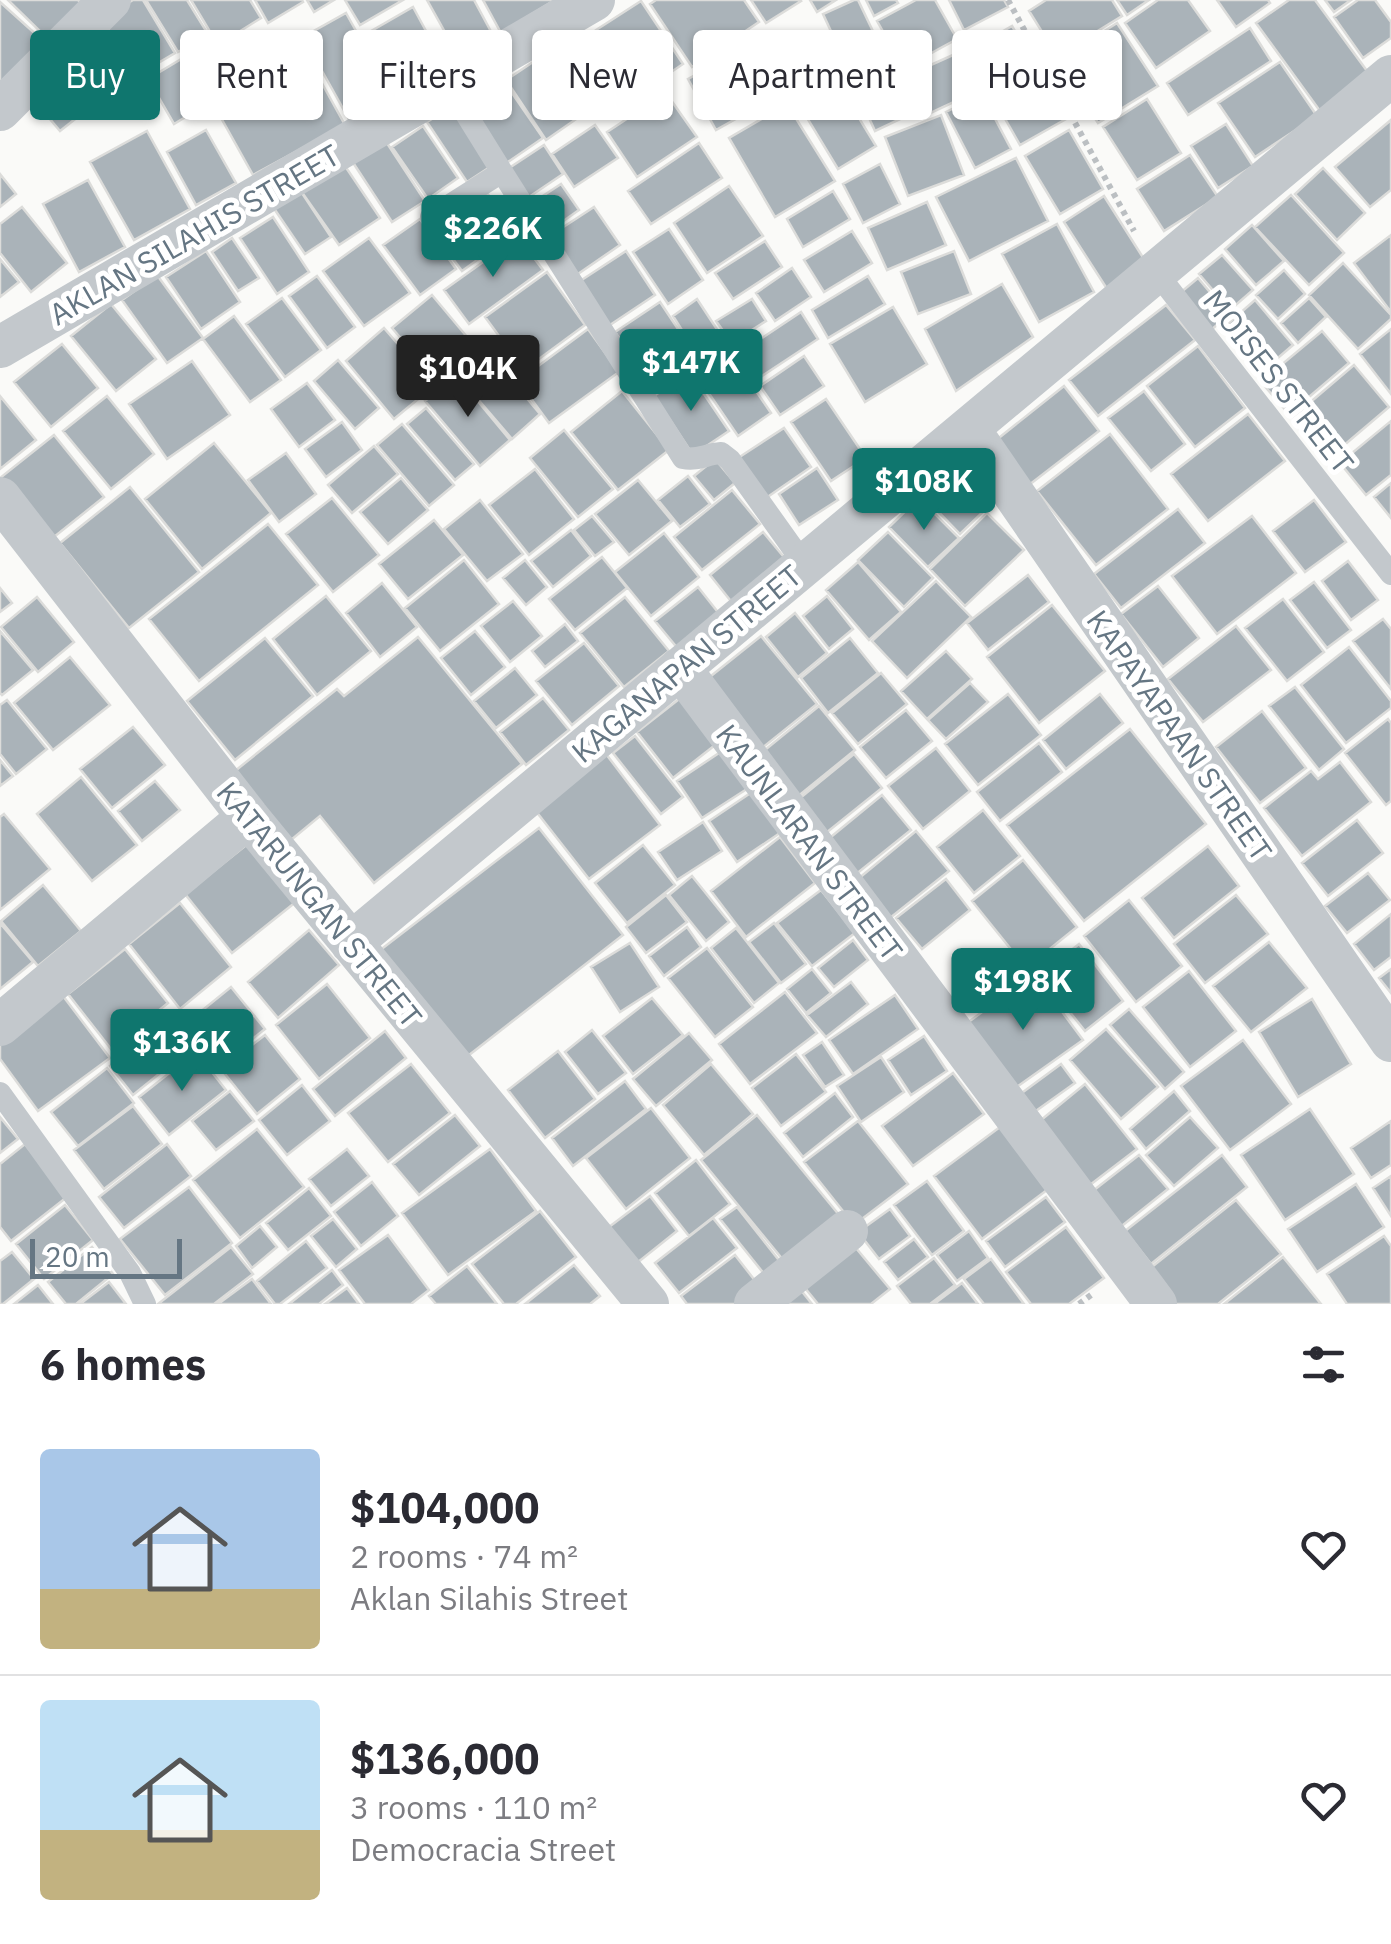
<!DOCTYPE html>
<meta charset="utf-8">
<style>
body{margin:0;font-family:"IBM Plex Sans",sans-serif;background:#f2f2f3;color:#2b2b33;height:100vh;display:flex;flex-direction:column;font-size:38px;white-space:nowrap}
*{box-sizing:border-box;margin:0}
p{font-size:32px;color:#7c7c81}
.icon{flex:none;width:55px;height:55px;fill:none;stroke:currentColor;stroke-width:2;stroke-linecap:round;stroke-linejoin:round}
.map{position:relative;height:1304px;overflow:hidden}
.drawer{display:flex;flex-direction:column;background:#fff;flex:1}
.drawer>*{flex:none}
.banner{position:absolute;left:30px;top:30px;width:1332px;height:90px;display:flex;gap:20px}
.scale{position:absolute;left:30px;bottom:25px;width:152px;box-sizing:border-box;padding-left:10px;border:5px solid #657683;border-top:0;font-size:28px;line-height:35px;white-space:nowrap;color:#657683;-webkit-text-stroke:8px #fff;paint-order:stroke}
.price{position:absolute;translate:-50% -85px;padding:0 22px;border-radius:10px;background:#0f766e;color:#fff;font-size:32px;line-height:65px;filter:drop-shadow(0 2px 5px #0008)}
.price::after{content:'';position:absolute;left:50%;top:60px;width:30px;height:22px;margin-left:-15px;background:inherit;clip-path:polygon(0 0,100% 0,50% 100%)}
.price.active{background:#222;color:#fff}
ul{padding:0;list-style:none}
li{display:flex;align-items:center;gap:30px;height:250px;padding:0 40px}
li+li{border-top:2px solid #e1e1e2}
li span{display:grid;place-items:center;flex:none;width:280px;height:200px;border-radius:10px;color:#555}
li>.icon{margin-inline-start:auto}
span .icon{width:120px;height:120px;fill:#fffc;stroke-width:1}
li b{font-size:42px}
h2{display:flex;justify-content:space-between;align-items:center;height:120px;padding:0 40px;font-size:42px}
.tag{padding:0 35px;border-radius:10px;background:#fff;box-shadow:0 2px 8px #0004;font-size:35px;line-height:90px}
.tag.active{background:#0f766e;color:#fff}
.map>svg:first-child{display:block}
.building{fill:#aab3b9;stroke:#dcdcda;stroke-width:2.5}
.lines{fill:none;stroke-linecap:round;stroke-linejoin:round}
.path{stroke:#bbbfc2;stroke-width:6;stroke-dasharray:5 5;stroke-linecap:butt}
.service{stroke:#c3c8cc;stroke-width:22}
.minor{stroke:#c3c8cc;stroke-width:42}
.labels{text-anchor:middle;dominant-baseline:central;stroke-width:10;stroke-linejoin:round;paint-order:stroke}
.street-label{font-size:30px;fill:#657683;stroke:#fff}
</style>
<div class="map">
<svg width="1391" height="1304" viewBox="0 0 1391 1304">
<rect width="100%" height="100%" fill="#fafaf8"/>
<path class="building" d="M8,0H78L88,10L54,45Z
M133,0H143L175,53L136,76L102,19Z
M146,0H187L208,34L178,52Z
M191,0H250L261,18L218,45Z
M255,0H302L303,2L268,23Z
M307,0H334L314,12Z
M345,0H403L360,25Z
M427,0H474L495,39L460,59Z
M483,0H555L501,33Z
M656,0H744L759,22L692,67L650,4Z
M751,0H800L801,1L766,23Z
M810,0H836L817,12Z
M854,0H858L890,67L855,83L823,14Z
M866,0H896L898,3L874,16Z
M916,0H935L957,39L904,68L877,21Z
M949,0H1004L1008,7L964,30Z
M1046,0H1112L1122,16L1057,56L1029,11Z
M1117,0H1149L1127,15Z
M1158,0H1188L1210,31L1156,68L1125,23Z
M1217,0H1268L1270,3L1236,27Z
M1289,0H1315L1370,75L1320,111L1256,23Z
M1325,0H1351L1334,12Z
M1358,0H1375L1391,22V38L1363,58L1334,17Z
M641,1L683,64L639,94L596,30Z
M0,2L50,47L0,87Z
M413,7L445,66L398,92L366,34Z
M346,13L393,97L350,121L303,37Z
M1117,23L1158,86L1098,123L1058,61Z
M1012,26L1066,119L1020,145L967,52Z
M1250,28L1271,61L1188,115L1167,83Z
M594,34L628,84L586,112L551,61Z
M298,40L345,125L253,175L206,91Z
M752,44L780,94L716,130L688,79Z
M86,47L117,86L60,131L28,93Z
M953,55L971,94L922,117L904,77Z
M542,56L582,115L546,140L506,80Z
M183,58L210,102L174,124L148,79Z
M1280,62L1317,116L1255,157L1218,103Z
M503,80L543,138L505,164L466,105Z
M897,81L913,113L875,131L860,98Z
M839,85L876,146L838,169L801,108Z
M666,93L697,137L637,177L607,132Z
M982,94L1011,149L975,168L946,112Z
M1147,99L1181,153L1137,180L1103,127Z
M456,104L496,163L467,182L427,122Z
M787,104L835,181L775,217L729,138Z
M941,115L964,175L908,196L885,137Z
M1391,120V190L1370,207L1335,167Z
M1226,124L1253,166L1218,188L1191,146Z
M595,125L618,158L574,187L552,154Z
M423,126L458,178L428,199L392,147Z
M206,130L236,183L196,205L167,152Z
M1069,130L1103,189L1060,214L1025,156Z
M147,131L190,209L134,240L90,162Z
M383,137L425,201L392,222L350,158Z
M699,143L722,178L651,224L628,191Z
M544,145L563,174L523,201L503,172Z
M1190,155L1218,197L1164,231L1137,189Z
M1016,158L1048,221L969,261L936,197Z
M343,163L380,218L339,245L301,191Z
M880,164L900,204L863,223L843,184Z
M1323,168L1365,213L1337,240L1295,194Z
M0,174L16,194L0,207Z
M88,180L125,247L79,272L43,204Z
M561,184L579,210L545,234L526,207Z
M729,186L763,236L707,273L674,223Z
M300,190L331,237L305,254L273,207Z
M833,191L850,219L803,247L787,219Z
M487,193L516,232L462,271L433,232Z
M1291,195L1344,253L1309,285L1255,227Z
M1104,196L1149,267L1109,292L1064,222Z
M927,202L946,245L887,270L868,228Z
M22,207L67,263L31,292L0,253V224Z
M594,207L620,245L575,276L548,237Z
M273,217L309,272L277,294L240,238Z
M420,219L456,269L420,295L383,245Z
M1057,224L1094,292L1039,322L1002,254Z
M1252,225L1284,261L1256,285L1225,249Z
M669,229L703,280L668,304L633,252Z
M852,231L872,263L824,292L804,260Z
M1391,235V312L1354,263Z
M518,237L543,270L469,324L444,290Z
M232,238L259,278L238,291L212,252Z
M369,238L410,293L364,326L323,271Z
M765,241L782,267L733,299L715,273Z
M206,251L240,302L201,329L166,277Z
M626,251L655,295L607,327L577,283Z
M954,251L971,294L918,314L901,272Z
M1222,255L1253,290L1230,310L1199,274Z
M0,259L19,282L0,297Z
M1343,263L1391,315V319L1358,349L1309,295Z
M792,268L811,297L775,321L756,293Z
M1284,270L1305,294L1278,319L1256,295Z
M547,272L585,325L524,370L485,317Z
M157,275L203,338L167,363L122,300Z
M317,276L355,327L327,348L289,296Z
M868,276L885,304L828,338L812,310Z
M1198,278L1229,315L1211,330L1180,293Z
M1002,284L1033,337L956,391L925,329Z
M432,295L478,350L439,383L392,328Z
M282,298L321,350L285,377L246,324Z
M1309,298L1326,317L1298,343L1281,323Z
M697,299L724,340L699,357L673,316Z
M752,299L766,321L732,343L716,321Z
M1255,300L1293,345L1259,374L1222,329Z
M660,302L694,353L649,382L615,332Z
M111,304L156,359L116,391L71,336Z
M1166,305L1195,340L1098,416L1069,380Z
M893,307L927,364L865,402L830,344Z
M801,312L818,339L759,378L741,352Z
M234,316L281,380L250,402L203,339Z
M384,328L434,386L394,419L346,361Z
M588,329L619,372L549,423L518,381Z
M1391,329V394L1360,354Z
M1322,331L1349,363L1289,414L1261,382Z
M62,344L98,388L51,427L14,382Z
M1198,346L1245,408L1195,447L1147,386Z
M729,351L771,413L738,436L695,373Z
M488,352L540,414L512,439L458,376Z
M804,356L824,386L780,415L760,386Z
M338,360L379,408L355,429L314,381Z
M192,361L230,415L167,459L129,404Z
M1354,365L1389,407L1329,458L1293,417Z
M689,372L729,431L693,455L654,396Z
M456,375L510,440L480,466L425,401Z
M307,383L335,420L299,447L271,409Z
M1064,386L1099,431L1029,485L995,441Z
M622,391L669,450L618,490L571,432Z
M1144,391L1185,444L1151,471L1108,418Z
M0,396L36,440L0,469Z
M107,396L154,454L111,489L63,431Z
M826,399L866,458L831,481L791,422Z
M426,408L474,464L455,480L407,424Z
M1248,414L1285,461L1208,521L1171,474Z
M1391,421V475L1366,495L1340,463Z
M342,422L362,450L326,477L305,449Z
M402,424L454,485L429,506L377,445Z
M784,428L811,467L766,498L738,458Z
M564,430L613,489L578,517L530,458Z
M1110,434L1168,509L1096,565L1037,491Z
M54,435L104,497L44,545L0,478Z
M214,443L271,513L202,569L145,499Z
M374,446L398,474L352,513L328,485Z
M286,453L316,494L279,522L248,480Z
M715,459L735,483L714,500L694,476Z
M949,467L988,507L960,534L921,494Z
M817,468L838,500L799,525L779,494Z
M535,469L574,519L529,555L489,505Z
M688,476L710,504L680,527L658,500Z
M401,478L428,510L388,544L360,512Z
M638,480L672,521L629,555L595,514Z
M1391,483V518L1374,497Z
M130,487L199,572L129,628L60,543Z
M732,490L760,524L702,570L674,537Z
M332,498L379,555L333,592L286,534Z
M919,498L959,538L928,567L889,527Z
M480,500L523,554L487,581L444,529Z
M1314,500L1346,542L1305,572L1273,531Z
M1178,509L1205,543L1121,608L1094,574Z
M987,513L1024,550L965,606L930,569Z
M592,516L614,542L595,556L574,530Z
M1252,516L1296,573L1217,634L1172,576Z
M434,520L463,555L408,599L379,564Z
M268,524L318,585L199,681L149,619Z
M571,530L591,556L553,587L531,561Z
M763,532L788,562L734,605L710,575Z
M888,532L933,578L904,607L858,560Z
M664,533L699,577L651,616L615,572Z
M602,557L627,588L575,630L549,599Z
M464,560L499,604L440,651L405,608Z
M525,560L547,587L526,605L503,578Z
M1348,561L1378,600L1351,620L1322,581Z
M858,562L901,612L869,640L826,590Z
M1028,575L1049,602L988,650L967,623Z
M936,581L971,617L907,678L872,641Z
M1314,582L1351,630L1327,648L1290,600Z
M382,583L417,627L380,657L346,613Z
M1158,586L1199,638L1163,667L1121,614Z
M698,587L721,616L679,650L655,621Z
M0,588L12,603L0,612Z
M326,596L371,651L317,695L273,639Z
M827,596L853,629L829,649L803,616Z
M37,597L74,642L38,672L1,627Z
M625,597L669,651L624,687L580,633Z
M1283,599L1324,652L1287,681L1245,628Z
M513,601L542,636L510,662L481,626Z
M1052,605L1105,671L1039,723L987,657Z
M795,613L827,653L798,677L766,637Z
M1383,619L1391,629V689L1353,641Z
M565,624L578,641L545,667L532,651Z
M1236,626L1271,670L1203,722L1168,679Z
M0,631L33,670L2,695L0,693Z
M475,631L505,667L471,695L441,658Z
M761,636L817,704L757,752L701,684Z
M418,637L522,764L374,883L320,816L291,840L235,771L337,689L344,696Z
M265,638L313,696L235,760L187,701Z
M850,638L878,673L828,713L801,678Z
M584,643L619,686L572,725L536,681Z
M1349,647L1391,701V708L1346,743L1301,685Z
M946,651L972,679L927,719L901,691Z
M70,657L110,705L53,750L14,703Z
M515,668L537,695L496,728L474,701Z
M881,673L907,704L858,744L832,713Z
M970,683L988,702L946,739L928,720Z
M1295,687L1344,749L1319,770L1269,706Z
M1008,694L1041,735L978,785L945,744Z
M1100,694L1123,723L1066,769L1043,740Z
M683,696L719,742L673,778L637,732Z
M543,698L569,730L526,765L500,732Z
M7,700L47,749L16,774L0,754V705Z
M819,706L855,750L791,802L755,758Z
M906,710L932,741L886,778L860,747Z
M1262,711L1306,768L1260,803L1216,747Z
M1388,719L1391,723V801L1386,805L1345,753Z
M133,727L165,765L112,808L80,769Z
M1130,729L1206,824L1084,921L1007,825Z
M635,736L683,797L661,814L613,753Z
M1039,743L1062,772L1000,821L977,792Z
M936,748L970,791L923,829L888,786Z
M725,749L750,787L702,818L677,781Z
M606,754L660,825L589,879L535,810Z
M854,754L882,788L821,837L794,803Z
M0,760L13,776L0,786Z
M1340,762L1371,802L1302,856L1264,808L1311,771L1318,779Z
M81,777L137,845L92,881L37,814Z
M155,781L180,810L142,841L118,811Z
M752,792L780,833L737,862L709,821Z
M882,795L911,830L855,875L826,841Z
M983,810L1020,856L974,893L937,847Z
M4,814L50,869L0,910V817Z
M1357,820L1383,853L1328,896L1302,863Z
M703,822L722,851L677,880L658,852Z
M539,828L623,935L464,1059L379,951Z
M916,831L949,871L890,918L858,879Z
M780,837L815,883L746,937L711,891Z
M250,842L297,901L232,953L185,894Z
M643,845L675,885L627,923L595,883Z
M1208,846L1239,886L1174,938L1142,898Z
M1023,860L1077,927L1026,968L972,901Z
M1368,873L1390,900L1347,933L1325,906Z
M692,876L729,922L706,941L669,895Z
M946,879L970,910L922,949L896,918Z
M43,885L81,931L38,966L1,921Z
M821,890L855,933L812,966L777,923Z
M666,895L687,922L646,953L626,927Z
M1236,895L1268,934L1205,983L1174,944Z
M1129,900L1182,966L1136,1002L1084,936Z
M180,903L231,967L180,1009L129,944Z
M1391,914V957L1374,970L1354,944Z
M0,923L33,962L0,989Z
M774,923L806,964L781,983L749,942Z
M687,927L701,947L664,976L649,956Z
M736,928L779,983L754,1003L711,948Z
M309,930L339,965L278,1018L248,982Z
M853,940L868,960L834,987L818,968Z
M1269,942L1307,988L1251,1032L1213,986Z
M630,943L659,987L620,1012L591,967Z
M1079,944L1123,1001L1085,1031L1040,975Z
M707,948L753,1007L715,1037L668,978Z
M125,949L168,1003L111,1049L68,994Z
M812,969L831,993L806,1013L787,989Z
M1391,969V993L1379,978Z
M1189,971L1236,1031L1190,1067L1143,1007Z
M1034,974L1083,1040L1011,1091L963,1026Z
M851,982L868,1004L826,1037L807,1015Z
M327,984L370,1038L319,1079L276,1025Z
M231,987L265,1029L216,1068L183,1026Z
M60,992L110,1058L38,1111L0,1059V1036Z
M785,992L817,1033L750,1084L719,1044Z
M895,995L918,1029L853,1074L829,1040Z
M652,998L683,1035L633,1074L603,1036Z
M1312,999L1351,1064L1298,1097L1259,1032Z
M1129,1009L1184,1072L1165,1089L1110,1025Z
M167,1019L190,1049L133,1095L110,1066Z
M1106,1029L1158,1087L1121,1119L1070,1060Z
M592,1030L626,1073L598,1094L565,1052Z
M385,1031L406,1058L335,1116L313,1089Z
M689,1033L712,1060L656,1106L633,1079Z
M265,1035L300,1079L257,1114L221,1069Z
M924,1036L947,1071L911,1095L888,1060Z
M1243,1040L1291,1104L1230,1150L1181,1086Z
M822,1042L844,1075L825,1087L803,1055Z
M558,1051L595,1099L545,1138L508,1090Z
M196,1052L226,1090L169,1135L139,1097Z
M796,1054L826,1092L781,1126L752,1088Z
M881,1057L904,1092L861,1122L837,1086Z
M411,1064L450,1113L388,1162L348,1113Z
M711,1064L753,1114L704,1155L663,1105Z
M1061,1064L1075,1083L1033,1113L1019,1095Z
M107,1068L134,1103L78,1146L51,1112Z
M953,1073L984,1114L913,1166L882,1126Z
M625,1081L646,1109L573,1166L552,1138Z
M1085,1084L1137,1149L1086,1188L1035,1125Z
M302,1085L330,1121L287,1155L259,1120Z
M230,1091L254,1121L216,1150L192,1121Z
M1174,1091L1190,1111L1146,1149L1130,1129Z
M835,1093L853,1117L803,1157L784,1133Z
M133,1106L162,1144L104,1189L74,1150Z
M651,1108L690,1158L626,1209L586,1158Z
M1310,1109L1354,1174L1285,1220L1241,1155Z
M455,1115L480,1146L419,1195L393,1164Z
M757,1115L849,1227L793,1272L701,1160Z
M0,1117L18,1139L0,1153Z
M1190,1117L1218,1148L1174,1186L1146,1155Z
M858,1121L908,1184L854,1225L804,1162Z
M1391,1121V1165L1371,1178L1351,1148Z
M1000,1127L1047,1190L982,1239L934,1176Z
M257,1129L304,1187L240,1238L193,1180Z
M25,1144L67,1197L11,1241L0,1227V1164Z
M167,1144L191,1176L124,1228L99,1197Z
M347,1149L369,1176L331,1206L309,1179Z
M490,1149L536,1211L448,1275L402,1213Z
M1139,1155L1168,1189L1118,1229L1089,1194Z
M1222,1155L1247,1187L1151,1264L1125,1231Z
M696,1160L730,1204L689,1236L655,1193Z
M1391,1176V1216L1373,1188Z
M927,1181L964,1231L932,1255L894,1205Z
M372,1182L398,1216L361,1246L334,1212Z
M1356,1184L1384,1227L1317,1272L1288,1229Z
M189,1187L232,1243L165,1295L120,1239Z
M309,1188L331,1216L288,1250L266,1223Z
M650,1196L677,1231L637,1263L609,1227Z
M1046,1197L1065,1222L1005,1267L986,1241Z
M1236,1200L1281,1254L1218,1304H1175L1148,1270Z
M65,1205L93,1240L44,1279L16,1244Z
M737,1207L789,1273L773,1285L720,1219Z
M890,1209L910,1236L879,1259L858,1232Z
M540,1211L576,1257L516,1304H504L472,1264Z
M713,1218L737,1248L679,1293L655,1263Z
M333,1219L357,1249L336,1267L311,1236Z
M260,1226L277,1247L252,1268L236,1246Z
M1066,1227L1104,1278L1069,1304H1031L1006,1272Z
M969,1231L988,1258L957,1281L937,1255Z
M388,1235L429,1290L411,1304H365L339,1270Z
M846,1236L890,1289L871,1304H818L796,1277Z
M1384,1236L1391,1246V1304H1347L1327,1274Z
M914,1239L928,1257L898,1280L884,1262Z
M306,1241L327,1268L280,1304H275L257,1281Z
M92,1247L113,1274L76,1304H66L48,1282Z
M231,1247L253,1274L214,1304H158Z
M12,1252L34,1279L3,1304H0V1261Z
M735,1255L760,1287L738,1304H687L681,1296Z
M1283,1257L1321,1304H1224Z
M934,1258L955,1285L930,1304H911L897,1286Z
M991,1259L1024,1304H984L964,1279Z
M574,1265L600,1296L590,1304H525Z
M467,1266L497,1304H436L429,1296Z
M332,1270L343,1285L319,1304H289Z
M252,1279L271,1304H218Z
M792,1279L812,1304H759Z
M109,1282L126,1304H80Z
M962,1283L978,1304H934Z
M38,1285L53,1304H14Z
M347,1288L359,1304H325Z"/>
<g class="lines">
<path class="path" d="M1008,0L1134,231
M1079,1304L1091,1295"/>
<path class="service" d="M502,172L683,458C698,461 706,454 721,453L730,460L804,564
M431,217L502,172L448,85
M1156,272L1391,574
M0,1093L130,1273L145,1304"/>
<path class="minor" d="M0,110L110,0
M0,347L594,0
M969,429L1391,1041
M0,498L248,817L648,1304
M680,668L1156,1304
M351,943L1391,76
M0,1025L248,817
M755,1304L847,1231"/>
</g>
<g class="labels">
<g class="street-label">
<text transform="translate(194 234) rotate(-30)">AKLAN SILAHIS STREET</text>
<text transform="translate(1279 381) rotate(52)">MOISES STREET</text>
<text transform="translate(686 663) rotate(-40)">KAGANAPAN STREET</text>
<text transform="translate(1180 735) rotate(55)">KAPAYAPAAN STREET</text>
<text transform="translate(810 842) rotate(53)">KAUNLARAN STREET</text>
<text transform="translate(320 904) rotate(51)">KATARUNGAN STREET</text>
</g>
</g>
</svg>
<div class="scale">20 m</div>
<b class="price" style="left:493px;top:280px">$226K</b>
<b class="price" style="left:691px;top:414px">$147K</b>
<b class="price active" style="left:468px;top:420px">$104K</b>
<b class="price" style="left:924px;top:533px">$108K</b>
<b class="price" style="left:1023px;top:1033px">$198K</b>
<b class="price" style="left:182px;top:1094px">$136K</b>
<div class="banner">
<a class="tag active">Buy</a>
<a class="tag">Rent</a>
<a class="tag">Filters</a>
<a class="tag">New</a>
<a class="tag">Apartment</a>
<a class="tag">House</a>
</div>
</div>
<section class="drawer">
<h2>6 homes<svg class="icon" aria-label="filters" viewBox="0 0 24 24"><path d="M4 7h16M4 17h16"/><circle cx="9" cy="7" r="2"/><circle cx="15" cy="17" r="2"/></svg></h2>
<ul>
<li><span style="background:linear-gradient(#a9c7e8 70%,#c2b280 0)"><svg class="icon" aria-label="home" viewBox="0 0 24 24"><path d="M3 11l9-7 9 7M6 9v11h12V9"/></svg></span><div><b>$104,000</b><p>2 rooms · 74 m²</p><p>Aklan Silahis Street</p></div><svg class="icon" aria-label="heart" viewBox="0 0 24 24"><path d="M12 20l-8-8c-3-5 5-10 8-4 3-6 11-1 8 4z"/></svg></li>
<li><span style="background:linear-gradient(#bfe0f5 65%,#c2b280 0)"><svg class="icon" aria-label="home" viewBox="0 0 24 24"><path d="M3 11l9-7 9 7M6 9v11h12V9"/></svg></span><div><b>$136,000</b><p>3 rooms · 110 m²</p><p>Democracia Street</p></div><svg class="icon" aria-label="heart" viewBox="0 0 24 24"><path d="M12 20l-8-8c-3-5 5-10 8-4 3-6 11-1 8 4z"/></svg></li>
</ul>
</section>
